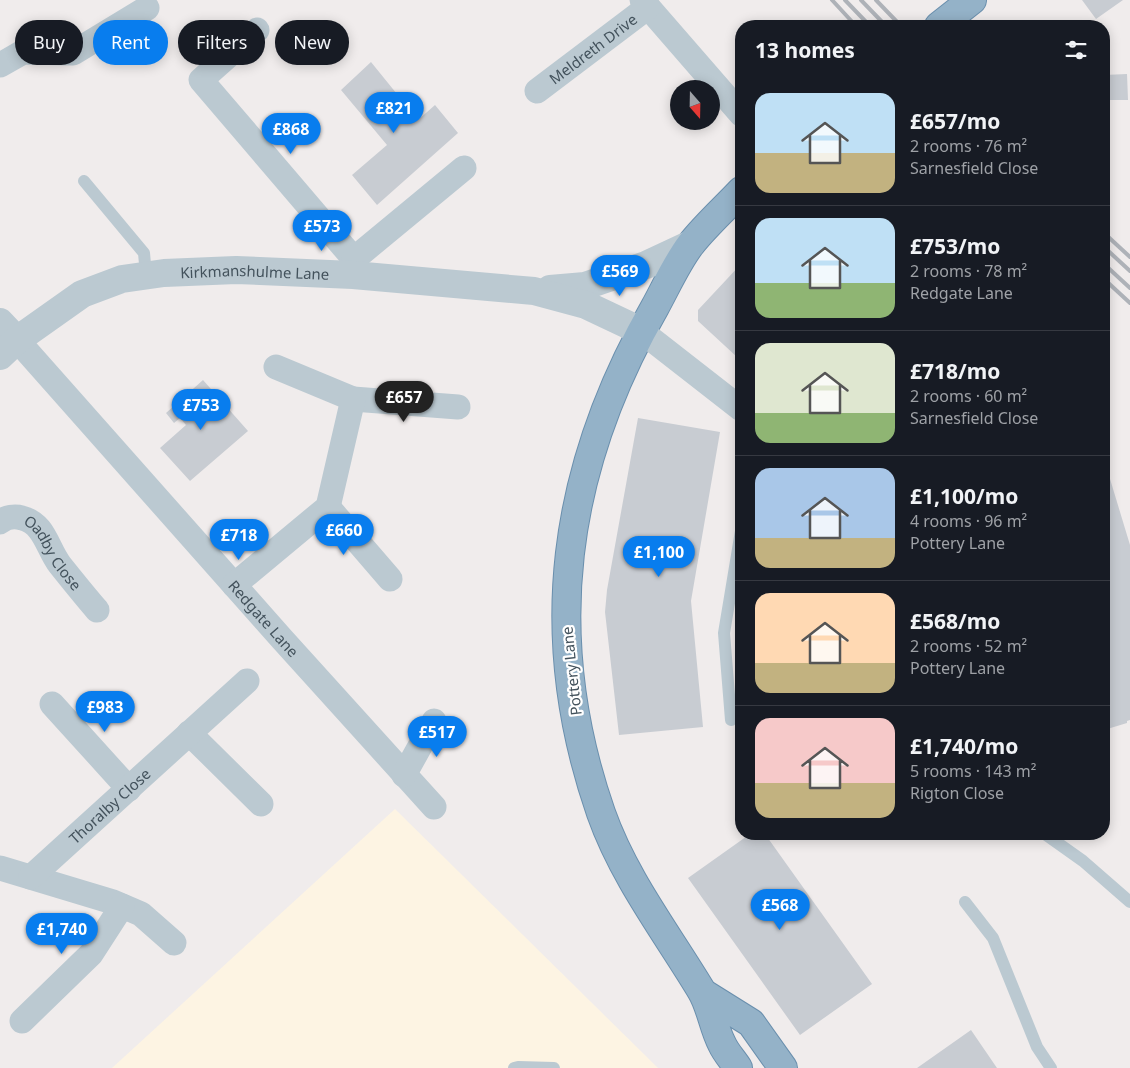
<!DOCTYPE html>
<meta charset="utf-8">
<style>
body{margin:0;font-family:"Noto Sans",sans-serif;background:#20242c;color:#f1f3f6;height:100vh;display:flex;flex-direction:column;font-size:19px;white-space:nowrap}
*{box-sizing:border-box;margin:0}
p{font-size:16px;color:#9ea1a6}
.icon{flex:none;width:28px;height:28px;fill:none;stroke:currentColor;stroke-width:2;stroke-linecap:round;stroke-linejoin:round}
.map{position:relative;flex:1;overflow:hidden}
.sheet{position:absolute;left:735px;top:20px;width:375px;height:820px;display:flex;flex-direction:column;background:#171b24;border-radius:20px;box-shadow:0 2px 12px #0003}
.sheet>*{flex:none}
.hud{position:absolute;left:15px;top:20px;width:475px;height:45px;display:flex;gap:10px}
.needle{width:32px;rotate:160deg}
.fabs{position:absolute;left:670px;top:80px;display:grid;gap:10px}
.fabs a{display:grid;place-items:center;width:50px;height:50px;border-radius:50%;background:#171b24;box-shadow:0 2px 12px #0003;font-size:25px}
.price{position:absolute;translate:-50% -42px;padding:0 11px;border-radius:18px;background:#087dee;color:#fff;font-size:16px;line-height:32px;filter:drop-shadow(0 1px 2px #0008)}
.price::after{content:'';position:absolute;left:50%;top:30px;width:15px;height:11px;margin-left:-8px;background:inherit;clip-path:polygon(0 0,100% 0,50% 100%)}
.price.active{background:#222;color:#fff}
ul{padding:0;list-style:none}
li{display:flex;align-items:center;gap:15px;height:125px;padding:0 20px}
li+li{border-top:1px solid #363941}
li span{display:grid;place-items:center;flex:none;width:140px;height:100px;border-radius:15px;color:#555}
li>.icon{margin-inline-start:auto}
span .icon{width:60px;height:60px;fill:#fffc;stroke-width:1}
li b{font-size:21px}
h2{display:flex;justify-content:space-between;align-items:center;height:60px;padding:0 20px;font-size:21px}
.pill{padding:0 18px;border-radius:22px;background:#171b24;box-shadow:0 2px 12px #0003;font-size:18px;line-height:45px}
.pill.active{background:#087dee;color:#fff}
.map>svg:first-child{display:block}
.commercial{fill:#fdf4e3}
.building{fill:#c8ccd2}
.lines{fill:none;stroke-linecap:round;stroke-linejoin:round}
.trunk-casing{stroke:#6a8fad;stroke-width:30}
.service{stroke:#bbc9d1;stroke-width:12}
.minor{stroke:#bbc9d1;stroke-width:25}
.tertiary{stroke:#bbc9d1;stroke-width:28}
.trunk{stroke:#94b2c8;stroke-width:28}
.rail{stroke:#aeb2b8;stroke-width:4}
.labels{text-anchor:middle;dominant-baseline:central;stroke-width:4.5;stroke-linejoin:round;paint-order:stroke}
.street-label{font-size:15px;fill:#43525c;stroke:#fff}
</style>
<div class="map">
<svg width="1130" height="1068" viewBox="0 0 1130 1068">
<rect width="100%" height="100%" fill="#f0ecec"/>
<path class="commercial" d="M395,809L658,1068H112Z"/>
<path class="building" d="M1082,0H1123L1096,19Z
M371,62L418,120L435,105L458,133L377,205L352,175L387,145L341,90Z
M1127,74L1128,100H1104V75Z
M741,264V357H737L698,321V310Z
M203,380L248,431L190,481L160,448L186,425L180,418L174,423L166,413Z
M638,418L720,432L691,601L703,727L619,735L605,612L607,590Z
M1104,459L1130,545V720L1127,721V723L1104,730Z
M750,834H765L872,984L800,1035L688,878Z
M971,1030L997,1068H917Z"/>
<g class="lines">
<defs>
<path id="trunk" d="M939,26L972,0
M703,993L751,1023L783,1068
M738,1068C733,1060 726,1053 722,1044C713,1027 711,1006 701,990C666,932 624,878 601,813C539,635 562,469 655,307C666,287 677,262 691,244C705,226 725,208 741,191"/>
</defs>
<use href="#trunk" class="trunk-casing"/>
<path class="service" d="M84,181L144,253L146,275
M731,720L724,633L741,531
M1045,834L1083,861L1130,902
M965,902L993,938L1037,1047L1051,1068
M514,1068L518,1067L554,1068"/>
<g class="minor">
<path d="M642,0L741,114"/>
<path d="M257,30L201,80L354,259L353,275"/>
<path d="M0,65L23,52L73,53L147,8"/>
<path id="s1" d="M537,91L648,7"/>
<path d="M354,259L464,168"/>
<path d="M641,331L741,409"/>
<path id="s2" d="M17,340L282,639L434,807"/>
<path d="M353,399L458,407"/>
<path d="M328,507L390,579"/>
<path id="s3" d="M0,522C6,517 15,516 22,518C45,524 47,548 60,565C72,580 84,595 97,610"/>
<path d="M234,585L328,507L353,399L276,367"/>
<path d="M52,704L129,789"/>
<path d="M189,733L261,804"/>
<path d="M404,775L434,721"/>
<path d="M0,868L113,902L141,914L174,943"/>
<path id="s4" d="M31,877L247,681"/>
<path d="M22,1021L91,954L122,906"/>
</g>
<g class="tertiary">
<path d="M550,289L585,286L646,265L691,244"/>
<path d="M0,322L17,340"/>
<path id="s5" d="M0,356L17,340L82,294L122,279L164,273L236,270L353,275L534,291L586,305L641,331"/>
</g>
<use href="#trunk" class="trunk"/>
<path class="rail" d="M832,0L856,26
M845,0L870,26
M861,0L886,26
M876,0L901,26
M1104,233L1130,257
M1104,247L1130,271
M1104,264L1130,288
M1104,279L1130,303"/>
</g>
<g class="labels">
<g class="street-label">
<text stroke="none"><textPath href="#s1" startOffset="70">Meldreth Drive</textPath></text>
<text stroke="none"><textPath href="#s5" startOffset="279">Kirkmanshulme Lane</textPath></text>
<text stroke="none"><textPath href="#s3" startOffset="71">Oadby Close</textPath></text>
<text stroke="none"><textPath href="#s2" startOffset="372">Redgate Lane</textPath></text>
<text transform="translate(571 671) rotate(-96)">Pottery Lane</text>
<text stroke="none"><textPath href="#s4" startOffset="106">Thoralby Close</textPath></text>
</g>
</g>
</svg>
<div class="fabs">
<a><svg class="needle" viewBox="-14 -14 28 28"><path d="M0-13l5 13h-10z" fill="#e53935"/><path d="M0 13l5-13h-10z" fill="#9ea1a6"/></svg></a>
</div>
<b class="price" style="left:394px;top:134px">£821</b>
<b class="price" style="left:291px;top:155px">£868</b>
<b class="price" style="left:322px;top:252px">£573</b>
<b class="price" style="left:620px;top:297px">£569</b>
<b class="price active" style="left:404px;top:423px">£657</b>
<b class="price" style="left:201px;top:431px">£753</b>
<b class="price" style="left:344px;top:556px">£660</b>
<b class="price" style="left:239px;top:561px">£718</b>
<b class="price" style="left:659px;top:578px">£1,100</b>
<b class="price" style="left:105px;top:733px">£983</b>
<b class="price" style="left:437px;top:758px">£517</b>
<b class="price" style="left:780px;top:931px">£568</b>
<b class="price" style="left:62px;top:955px">£1,740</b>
<div class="hud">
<a class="pill">Buy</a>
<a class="pill active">Rent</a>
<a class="pill">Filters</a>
<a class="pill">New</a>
</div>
<section class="sheet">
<h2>13 homes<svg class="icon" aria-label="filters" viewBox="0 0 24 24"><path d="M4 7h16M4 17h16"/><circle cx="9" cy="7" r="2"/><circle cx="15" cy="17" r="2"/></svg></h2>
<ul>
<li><span style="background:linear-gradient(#bfe0f5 60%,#c2b280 0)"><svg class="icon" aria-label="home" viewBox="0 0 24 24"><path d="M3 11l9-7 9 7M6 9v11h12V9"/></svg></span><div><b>£657/mo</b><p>2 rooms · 76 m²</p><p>Sarnesfield Close</p></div></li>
<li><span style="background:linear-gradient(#bfe0f5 65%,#8fb573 0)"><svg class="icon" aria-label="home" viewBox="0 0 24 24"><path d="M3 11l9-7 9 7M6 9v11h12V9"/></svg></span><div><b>£753/mo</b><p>2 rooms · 78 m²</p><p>Redgate Lane</p></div></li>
<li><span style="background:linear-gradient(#dfe7d0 70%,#8fb573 0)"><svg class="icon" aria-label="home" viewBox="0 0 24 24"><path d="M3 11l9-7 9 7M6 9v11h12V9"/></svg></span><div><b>£718/mo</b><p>2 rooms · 60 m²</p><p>Sarnesfield Close</p></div></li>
<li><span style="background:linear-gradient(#a9c7e8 70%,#c2b280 0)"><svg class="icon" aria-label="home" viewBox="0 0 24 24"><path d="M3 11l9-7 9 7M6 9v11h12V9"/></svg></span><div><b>£1,100/mo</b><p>4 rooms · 96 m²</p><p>Pottery Lane</p></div></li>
<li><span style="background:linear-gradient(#ffd9b3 70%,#c2b280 0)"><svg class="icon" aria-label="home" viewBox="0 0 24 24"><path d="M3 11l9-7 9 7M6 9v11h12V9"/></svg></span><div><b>£568/mo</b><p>2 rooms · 52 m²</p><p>Pottery Lane</p></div></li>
<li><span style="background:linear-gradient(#f6c9c9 65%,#c2b280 0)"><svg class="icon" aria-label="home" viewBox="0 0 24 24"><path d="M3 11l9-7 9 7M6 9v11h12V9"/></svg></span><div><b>£1,740/mo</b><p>5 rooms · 143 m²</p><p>Rigton Close</p></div></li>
</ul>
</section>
</div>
